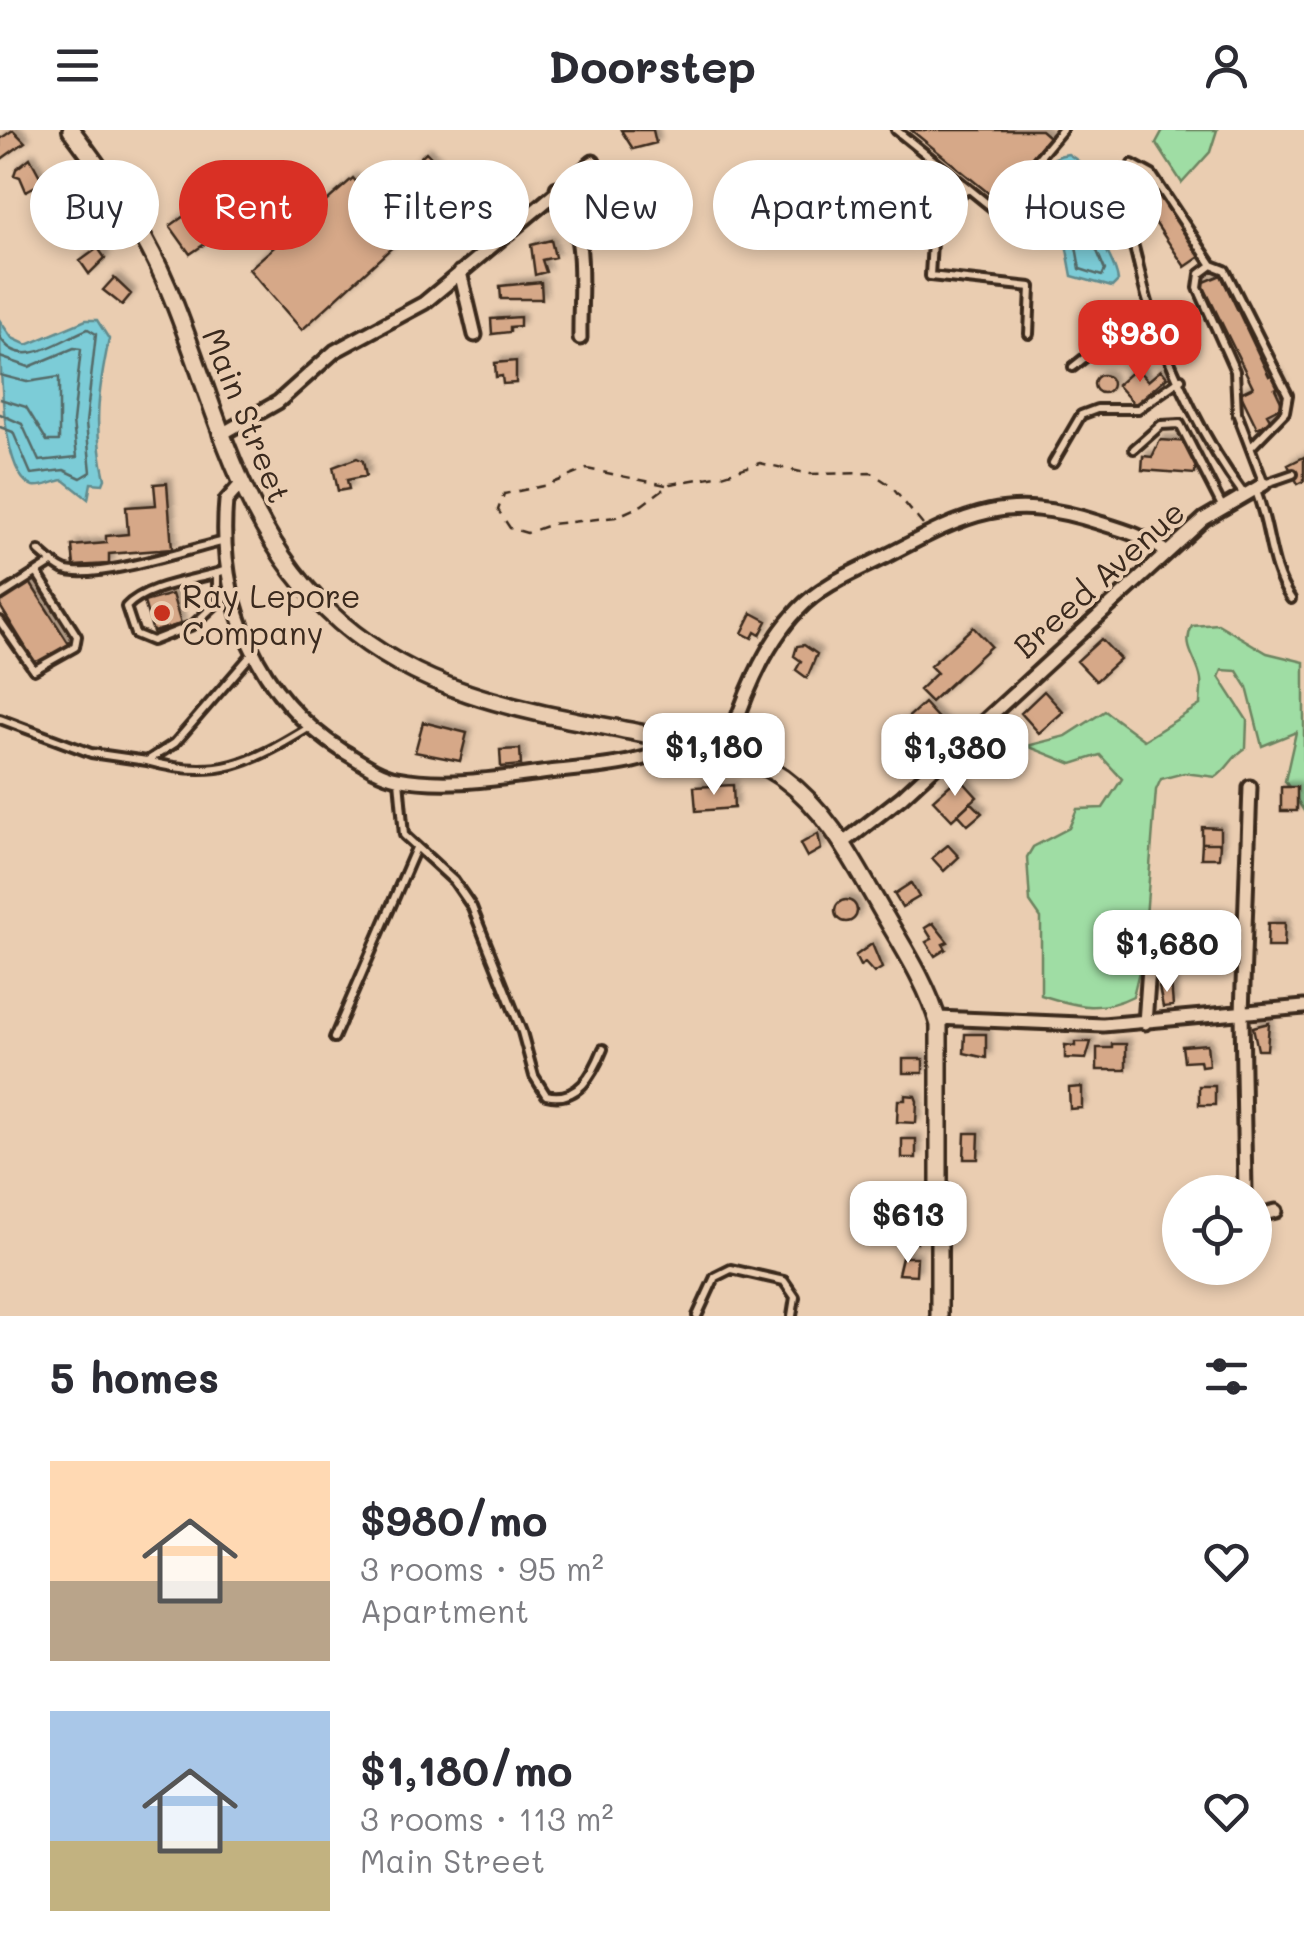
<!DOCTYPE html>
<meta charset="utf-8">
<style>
body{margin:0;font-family:Mali,sans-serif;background:#f7f7f7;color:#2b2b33;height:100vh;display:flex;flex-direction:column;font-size:38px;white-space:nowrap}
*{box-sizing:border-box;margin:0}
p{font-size:32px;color:#7c7c81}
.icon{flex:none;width:55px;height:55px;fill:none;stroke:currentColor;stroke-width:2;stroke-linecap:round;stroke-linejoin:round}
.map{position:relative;height:1186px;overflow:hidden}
.panel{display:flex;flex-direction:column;background:#fff;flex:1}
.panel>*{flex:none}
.top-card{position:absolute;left:30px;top:30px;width:1245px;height:90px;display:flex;gap:20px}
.controls{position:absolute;left:1162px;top:1045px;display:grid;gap:20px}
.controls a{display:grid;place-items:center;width:110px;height:110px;border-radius:50%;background:#fff;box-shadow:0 5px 15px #0003;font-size:50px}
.price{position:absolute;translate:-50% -85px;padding:0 22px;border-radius:20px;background:#fff;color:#222;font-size:32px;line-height:65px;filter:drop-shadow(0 2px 5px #0008)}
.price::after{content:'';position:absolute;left:50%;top:60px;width:30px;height:22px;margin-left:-15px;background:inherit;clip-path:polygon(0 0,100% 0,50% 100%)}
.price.selected{background:#d93025;color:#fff}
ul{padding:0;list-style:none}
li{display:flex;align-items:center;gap:30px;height:250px;padding:0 50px}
li span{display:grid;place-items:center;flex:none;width:280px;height:200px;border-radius:0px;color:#555}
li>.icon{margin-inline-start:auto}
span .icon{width:120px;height:120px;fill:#fffc;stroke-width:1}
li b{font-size:42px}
h2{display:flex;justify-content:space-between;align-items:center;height:120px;padding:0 50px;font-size:42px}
.tag{padding:0 35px;border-radius:45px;background:#fff;box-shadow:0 5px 15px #0003;font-size:35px;line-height:90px}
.tag.selected{background:#d93025;color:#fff}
header{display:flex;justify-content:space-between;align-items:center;height:130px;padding:0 50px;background:#fff;font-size:45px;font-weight:700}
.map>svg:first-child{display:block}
.green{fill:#9fdda4;stroke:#6d8461;stroke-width:2.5}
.water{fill:#7cccd7;stroke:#628b8d;stroke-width:2.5}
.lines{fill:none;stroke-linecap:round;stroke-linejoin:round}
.shore{stroke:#556b68;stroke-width:2.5}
.building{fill:#d6a888;stroke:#3b2a1e;stroke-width:2.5;filter:url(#shadow)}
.service-casing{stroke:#3b2a1e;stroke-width:14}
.minor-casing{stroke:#3b2a1e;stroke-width:19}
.secondary-casing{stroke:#3b2a1e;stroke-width:22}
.path{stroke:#3b2a1e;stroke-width:2.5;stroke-dasharray:10 8;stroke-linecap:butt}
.service{stroke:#eacdb1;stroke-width:6}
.minor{stroke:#eacdb1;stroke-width:11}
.secondary{stroke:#eacdb1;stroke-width:15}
.poi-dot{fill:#c8321e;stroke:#eacdb1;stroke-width:4}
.labels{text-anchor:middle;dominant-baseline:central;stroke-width:8;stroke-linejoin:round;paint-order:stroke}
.street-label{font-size:32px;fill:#3b2a1e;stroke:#eacdb1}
.poi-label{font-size:32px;fill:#3b2a1e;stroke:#eacdb1;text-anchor:start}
</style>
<header><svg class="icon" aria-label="menu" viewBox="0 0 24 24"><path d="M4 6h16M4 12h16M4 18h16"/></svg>Doorstep<svg class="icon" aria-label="person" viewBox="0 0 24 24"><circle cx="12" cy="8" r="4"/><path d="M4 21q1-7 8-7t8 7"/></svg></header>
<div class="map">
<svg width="1304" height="1186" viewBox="0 0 1304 1186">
<defs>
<filter id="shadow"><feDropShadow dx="4.5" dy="-4.5" stdDeviation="2.5" flood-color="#0004"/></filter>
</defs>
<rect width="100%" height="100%" fill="#eacdb1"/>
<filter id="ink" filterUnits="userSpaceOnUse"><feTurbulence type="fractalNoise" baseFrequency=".01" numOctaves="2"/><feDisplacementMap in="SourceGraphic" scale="20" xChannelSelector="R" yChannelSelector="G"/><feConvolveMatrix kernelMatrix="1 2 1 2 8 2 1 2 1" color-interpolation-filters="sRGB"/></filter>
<g filter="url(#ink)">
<path class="green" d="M1163,0H1217L1210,22L1182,53L1156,13Z
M1218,494L1267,523L1304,532V681L1285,651L1296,602L1262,616L1247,557L1237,541L1222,540L1219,547L1247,590L1246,618C1232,626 1229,638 1216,647L1184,643L1161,649L1156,660L1143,825L1133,866C1100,883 1075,876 1041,865V788L1030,772L1027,727L1033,717L1069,698L1077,679L1103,678L1122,649L1100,625L1072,634L1027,616L1066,606L1105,581L1144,610L1200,575C1200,567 1202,558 1201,550C1198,529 1181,518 1192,496Z"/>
<path class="water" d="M1068,24C1119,56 1090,69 1101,106C1105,122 1116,134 1118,151L1112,157L1072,146L1061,87L1027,67C1029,47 1048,26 1068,24Z
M86,190H97L109,209C98,262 93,296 105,349L103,354L91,353L88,369L64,350C54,351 43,358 33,356C0,347 0,222 0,191L12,208L27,215Z"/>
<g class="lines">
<path class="shore" d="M1065,34L1092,66L1089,102L1105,140L1102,146L1080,139L1070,82L1040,61L1055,39Z
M0,207C21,243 61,209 88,199L96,204L86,293L91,342L81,348L64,340L31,344L13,302L0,297
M0,227L29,237L74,218L81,219L73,292L77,327L39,331L22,294L0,284
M0,245L27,252L59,247V311H47L26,277L0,269"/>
</g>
<path class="building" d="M13,0L25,12L0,30V9Z
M621,0H653L656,13L633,19Z
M911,0H1041L1049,7L997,70Z
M426,22L459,56L302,200L249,139L353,48L373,72L375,65L383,64Z
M30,28L43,52L26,61L20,47L14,45L16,39Z
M1152,53L1201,126L1185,137L1136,64Z
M229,54L241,72L248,67L256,77L221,102L224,106L218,111L215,107L190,124L170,96Z
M785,89L791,98L765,114L760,106Z
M551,110L555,127L542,130L546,142L535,145L531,115Z
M98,118L105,128L89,144L80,131Z
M1221,145L1269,246L1275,243L1282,256L1275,259L1283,276L1267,284L1271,291L1257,298L1240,263L1253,257L1202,153Z
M114,148L131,164L122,175L103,160Z
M541,152L542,169H501L500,156Z
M520,187V196L510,197V202L492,204L491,189Z
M516,231V253L503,254L502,246L496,247L495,233Z
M1136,238L1148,251L1161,240L1167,247L1135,275L1117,255Z
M1094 254a9 9 0 1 1 18 0a9 9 0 1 1-18 0Z
M1160,310L1191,312L1190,324H1196L1195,344L1142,340L1143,326L1152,327Z
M1304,327V351L1298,354L1288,335Z
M357,328L363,331L366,346L347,350L349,359L338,361L333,337Z
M167,353L172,419L109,424V434L74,436L72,416L106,413V406L128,404L126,377L156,375L154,354Z
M29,451L69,514L36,534L0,476V469Z
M172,464L181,494L153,502L144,472Z
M752,483L767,491L760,505L755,502L752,508L742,503Z
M973,497L991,516L931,572L919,560L937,543L930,536Z
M1101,509L1120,529L1096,551L1077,531Z
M804,515L817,524L807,548L796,540L801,531L794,526L797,516Z
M1044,561L1063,582L1039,603L1021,583Z
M924,573L944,595L925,614L904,591Z
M423,592L467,603L460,631L415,622Z
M520,619L521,635L501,637L500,620Z
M959,647L977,667L952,690L933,670Z
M733,655L734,678L696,681L694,657Z
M1281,657H1297V681H1281Z
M971,672L982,683L968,695L958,684Z
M1202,697L1220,698V713H1202Z
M818,704L821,719L807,727L800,714Z
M1202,713H1220L1219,728H1201Z
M948,715L959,727L944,741L932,728Z
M911,753L919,767L902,777L894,764Z
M835 781a11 11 0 1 1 22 0a11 11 0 1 1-22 0Z
M1207,791H1225V816L1207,811Z
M933,793L948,812L943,814L946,819L935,826L926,812L932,809L925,798Z
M1268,793H1285L1284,817H1267Z
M1164 806a10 10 0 1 1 20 0a10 10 0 1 1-20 0Z
M872,814L882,838L874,843L865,833L860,836L855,826Z
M1208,816H1225V840H1208Z
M1171,851L1173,876L1163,877L1159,857Z
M1269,893L1267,920H1258L1253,897Z
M965,904H986V928L964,923Z
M1075,912H1091L1086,929L1065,928V915L1075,916Z
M1112,914H1126V940H1097V918H1112Z
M1207,914L1209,935L1201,936L1200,930L1184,931L1182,916Z
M903,929H923V943H903Z
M1199,956H1215V975H1199Z
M1082,957V978L1070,979L1069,958Z
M905,965L915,966L917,971L916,993L897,992L898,970H905Z
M965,1003H979L978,1029H964Z
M902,1009H916V1028H902Z
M904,1093L918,1094L917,1113L902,1112Z
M902,1127H917L916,1145L898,1144Z"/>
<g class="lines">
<defs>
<path id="service" d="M896,0L995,80L1062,0
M1132,34L1152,45L1212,135
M967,59L933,94L930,146L1031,157L1029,204
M1117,75C1138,111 1138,147 1152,185C1173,245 1205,313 1243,363
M1073,237L1107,210L1153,188
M1251,317L1285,282L1288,265L1225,140L1212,135L1200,144L1198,158L1235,241L1237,283L1264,354L1293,344
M1134,319L1161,295L1180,294L1222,376
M1053,333L1081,285L1097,279H1138L1181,249
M1255,359C1271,395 1268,436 1291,469
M39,421C47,428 55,436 64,440C95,451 190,419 225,411
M217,443V473L193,495L152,511L135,504L126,477C145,456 190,451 217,443L226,440
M0,466L53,432
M0,491L34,540L75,517L77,506L37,443
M252,524L175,613L147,631C217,651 251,633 310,597
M0,589L91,623L147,631
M399,650L404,705L454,751L472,777L522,902L534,946L546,965C578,973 593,944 603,919
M334,908L416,718
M697,1186L715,1147L731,1139L784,1151L795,1167L792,1186"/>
<path id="minor" d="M557,58C590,103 579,156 580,208
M460,142L475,205
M220,305L278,272L335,221L424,173L593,32
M240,355L226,371C217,471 257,566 343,621C360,631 377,644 397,648C447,658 500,648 549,642C593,637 646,636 682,611
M727,622C740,575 763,516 798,480C822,454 857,441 888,425C968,383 1007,363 1097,392C1123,400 1145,406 1166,422
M842,714L902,667L1204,389L1264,354
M937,888L1103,895L1304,877
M1145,893L1152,796
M1245,1062L1242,883L1250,657
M1255,1086L1276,1081"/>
<path id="secondary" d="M71,0C109,50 145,102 169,160C218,278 239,404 340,492C431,571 542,583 655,606C699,614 746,622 783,648C827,680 852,729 878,774C900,813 927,852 939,895V1186"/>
</defs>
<use href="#service" class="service-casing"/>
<use href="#minor" class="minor-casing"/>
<use href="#secondary" class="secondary-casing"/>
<path class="path" d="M666,355L587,339L548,355L504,364L498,380L510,398L527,403L552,394L616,387L642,375L670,354L722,345L760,333L810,344L872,343L890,355L923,395"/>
<use href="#service" class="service"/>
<use href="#minor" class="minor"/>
<use href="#secondary" class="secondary"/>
</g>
</g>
<circle class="poi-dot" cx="162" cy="483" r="10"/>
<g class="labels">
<g class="street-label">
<text transform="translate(248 285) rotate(68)">Main Street</text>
<text transform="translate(1098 448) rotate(-42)">Breed Avenue</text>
</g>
<g class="poi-label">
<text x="182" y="465">Ray Lepore<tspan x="182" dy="37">Company</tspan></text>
</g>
</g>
</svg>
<div class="controls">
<a><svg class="icon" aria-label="locate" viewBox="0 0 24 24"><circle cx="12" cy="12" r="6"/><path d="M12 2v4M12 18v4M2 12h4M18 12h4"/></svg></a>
</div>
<b class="price selected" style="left:1140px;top:255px">$980</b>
<b class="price" style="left:714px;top:668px">$1,180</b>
<b class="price" style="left:955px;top:669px">$1,380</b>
<b class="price" style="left:1167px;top:865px">$1,680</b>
<b class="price" style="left:908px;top:1136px">$613</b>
<div class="top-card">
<a class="tag">Buy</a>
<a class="tag selected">Rent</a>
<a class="tag">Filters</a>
<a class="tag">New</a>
<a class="tag">Apartment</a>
<a class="tag">House</a>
</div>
</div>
<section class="panel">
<h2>5 homes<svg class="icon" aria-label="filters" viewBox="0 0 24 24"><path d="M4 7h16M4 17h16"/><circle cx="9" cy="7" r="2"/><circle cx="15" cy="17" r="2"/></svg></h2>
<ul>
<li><span style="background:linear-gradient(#ffd9b3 60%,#b9a48a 0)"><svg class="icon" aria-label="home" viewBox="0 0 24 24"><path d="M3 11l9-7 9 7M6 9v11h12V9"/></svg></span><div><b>$980/mo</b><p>3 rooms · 95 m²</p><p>Apartment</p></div><svg class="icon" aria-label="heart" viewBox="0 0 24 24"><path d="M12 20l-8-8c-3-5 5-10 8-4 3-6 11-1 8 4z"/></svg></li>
<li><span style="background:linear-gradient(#a9c7e8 65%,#c2b280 0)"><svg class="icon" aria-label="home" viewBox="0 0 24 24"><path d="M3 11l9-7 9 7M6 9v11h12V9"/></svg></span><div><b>$1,180/mo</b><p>3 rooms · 113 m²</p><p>Main Street</p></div><svg class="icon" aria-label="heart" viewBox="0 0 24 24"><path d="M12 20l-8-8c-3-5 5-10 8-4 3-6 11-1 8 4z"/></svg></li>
</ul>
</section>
